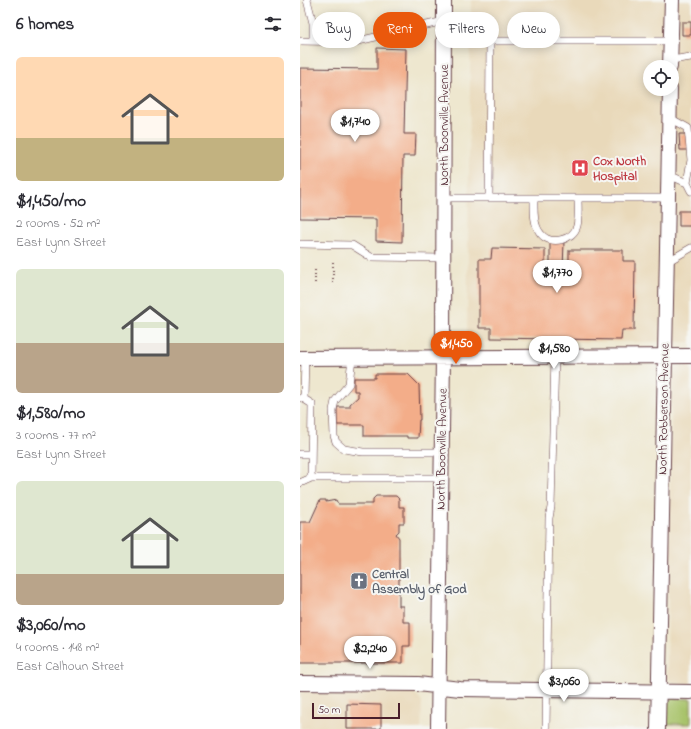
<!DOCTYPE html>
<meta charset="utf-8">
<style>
body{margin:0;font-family:"Indie Flower",sans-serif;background:#f2f2f3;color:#2b2b33;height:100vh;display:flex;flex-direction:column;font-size:15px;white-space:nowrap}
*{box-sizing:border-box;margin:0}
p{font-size:13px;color:#7c7c81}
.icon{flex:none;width:22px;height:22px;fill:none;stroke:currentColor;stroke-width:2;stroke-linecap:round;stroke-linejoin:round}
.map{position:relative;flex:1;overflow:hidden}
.sheet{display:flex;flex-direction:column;background:#fff;width:300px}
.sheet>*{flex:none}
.hud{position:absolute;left:12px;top:12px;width:319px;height:36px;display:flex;gap:8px}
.buttons{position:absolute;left:343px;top:60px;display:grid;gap:8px}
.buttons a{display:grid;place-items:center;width:36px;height:36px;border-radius:50%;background:#fff;box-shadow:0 2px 10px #0003;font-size:20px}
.scale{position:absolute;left:12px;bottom:10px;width:88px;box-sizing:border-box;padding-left:4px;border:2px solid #4a1f2b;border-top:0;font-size:11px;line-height:14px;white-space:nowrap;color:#4a1f2b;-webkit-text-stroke:3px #f6f6f2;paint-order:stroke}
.price{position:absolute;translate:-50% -34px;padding:0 9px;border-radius:14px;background:#fff;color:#222;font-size:13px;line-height:26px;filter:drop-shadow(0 1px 2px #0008)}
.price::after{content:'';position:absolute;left:50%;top:24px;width:12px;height:9px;margin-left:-6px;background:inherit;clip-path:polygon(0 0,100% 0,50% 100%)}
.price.selected{background:#ea580c;color:#fff}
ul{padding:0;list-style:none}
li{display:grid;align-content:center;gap:8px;height:212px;padding:0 16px}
li span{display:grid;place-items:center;height:124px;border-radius:6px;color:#555}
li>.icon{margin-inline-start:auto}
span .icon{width:72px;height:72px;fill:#fffc;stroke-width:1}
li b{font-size:17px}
h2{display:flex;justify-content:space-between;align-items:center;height:48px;padding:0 16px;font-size:17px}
.tag{padding:0 14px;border-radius:18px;background:#fff;box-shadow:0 2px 10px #0003;font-size:14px;line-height:36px}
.tag.selected{background:#ea580c;color:#fff}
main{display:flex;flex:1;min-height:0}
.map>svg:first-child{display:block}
.built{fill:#e9d9ba;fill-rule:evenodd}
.green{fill:#a7c269;stroke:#78704a}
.building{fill:#f3ad89}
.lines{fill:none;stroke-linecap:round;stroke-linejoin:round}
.service-casing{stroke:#633d44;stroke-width:8}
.minor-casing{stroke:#633d44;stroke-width:16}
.path{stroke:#633d44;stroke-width:2;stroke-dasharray:1 3;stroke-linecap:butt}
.service{stroke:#fff;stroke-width:7}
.minor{stroke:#fff;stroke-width:14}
.labels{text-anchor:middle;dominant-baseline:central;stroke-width:4;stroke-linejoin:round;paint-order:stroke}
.street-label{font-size:13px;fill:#4a1f2b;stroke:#f6f6f2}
.health-label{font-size:13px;font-weight:bold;fill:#be3a42;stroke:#f6f6f2;text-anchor:start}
.worship-label{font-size:13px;font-weight:bold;fill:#5b616d;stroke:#f6f6f2;text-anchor:start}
</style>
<main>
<section class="sheet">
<h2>6 homes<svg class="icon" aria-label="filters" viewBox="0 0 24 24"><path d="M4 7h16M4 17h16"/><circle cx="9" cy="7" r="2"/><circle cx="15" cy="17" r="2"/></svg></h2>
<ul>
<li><span style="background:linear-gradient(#ffd9b3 65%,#c2b280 0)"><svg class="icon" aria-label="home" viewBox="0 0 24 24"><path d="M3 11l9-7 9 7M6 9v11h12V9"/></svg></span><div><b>$1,450/mo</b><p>2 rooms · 52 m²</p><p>East Lynn Street</p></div></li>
<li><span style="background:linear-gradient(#dfe7d0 60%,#b9a48a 0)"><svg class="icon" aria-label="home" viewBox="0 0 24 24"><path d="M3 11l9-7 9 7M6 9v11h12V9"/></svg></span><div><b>$1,580/mo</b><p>3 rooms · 77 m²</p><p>East Lynn Street</p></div></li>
<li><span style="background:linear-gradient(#dfe7d0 75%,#b9a48a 0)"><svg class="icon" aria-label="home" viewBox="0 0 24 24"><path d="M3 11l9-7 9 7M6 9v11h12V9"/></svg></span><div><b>$3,060/mo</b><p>4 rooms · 148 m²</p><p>East Calhoun Street</p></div></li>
</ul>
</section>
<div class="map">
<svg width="391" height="729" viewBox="0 0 391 729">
<rect width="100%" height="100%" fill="#f6f6f2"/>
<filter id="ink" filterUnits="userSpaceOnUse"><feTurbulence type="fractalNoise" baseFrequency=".025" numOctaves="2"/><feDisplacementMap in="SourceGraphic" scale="8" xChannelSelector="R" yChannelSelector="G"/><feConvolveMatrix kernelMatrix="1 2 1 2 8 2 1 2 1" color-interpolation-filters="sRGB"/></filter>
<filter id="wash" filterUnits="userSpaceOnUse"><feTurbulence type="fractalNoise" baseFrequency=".012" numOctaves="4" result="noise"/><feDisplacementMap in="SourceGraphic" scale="16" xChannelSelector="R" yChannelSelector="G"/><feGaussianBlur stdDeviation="0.9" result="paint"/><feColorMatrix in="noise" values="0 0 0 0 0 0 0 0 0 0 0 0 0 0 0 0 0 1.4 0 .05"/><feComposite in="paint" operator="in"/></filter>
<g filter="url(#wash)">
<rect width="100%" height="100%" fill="#eee7cf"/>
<path class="built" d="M171,0H391V342H167ZM350,67H372V89H350Z
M391,363V683H377L371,682L368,678L367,672L372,373L374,367Z
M113,691L122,701L121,729H0V692Z"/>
<path class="green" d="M373,698L391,699V724H367V705L370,700Z"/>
<g id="blocks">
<path class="building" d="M382,22H391V35H382Z
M77,48L106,49L104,134H116L115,156H103L102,242L76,241V219L0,218V68L77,69Z
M379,134H391V150H380Z
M379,211H391V226H379Z
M250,241H264L263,270H269V250H323V261H335L334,330H322L321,340L191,338V328H179V259H191L192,248L245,249V270H250Z
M75,374H108L119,385L120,420H119L118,438H107V436H64V425H37V407H50V404L58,397V391H54V378H75Z
M76,496H96L99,499V507H104V523H99V531L96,534L99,538V606H103V622H110V646H103V663H0V522H10L20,500H26V502L36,500L38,504H73V499Z
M47,704L81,705V729H47Z"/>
</g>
</g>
<g filter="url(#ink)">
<use href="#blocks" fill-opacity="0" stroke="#633d44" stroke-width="1"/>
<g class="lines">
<defs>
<path id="service" d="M7,0L13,23V41
M0,41L54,42L144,21
M371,60L391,57
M370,118L388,128L391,160L387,183
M369,175L387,183L391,191
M143,198H368
M189,198L190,41H371
M234,198C234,210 233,225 241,234C251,246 273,240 277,226C279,217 278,207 278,198
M0,244L52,245L71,257L143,258
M367,262L391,248
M52,358L49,384L35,401L33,410L34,436L36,442L44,449L63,452H142
M1,398L4,399L5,358
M4,399L12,404L11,478H142
M0,454H11
M0,483L11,478
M246,729L249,518L251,507L255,357"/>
<path id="minor" d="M370,67L372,0
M0,358L391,356
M0,683L118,684L160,689L391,692
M138,729L143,357L144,0
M358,729L370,89"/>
</defs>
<use href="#service" class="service-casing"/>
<use href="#minor" class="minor-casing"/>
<path class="path" d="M33,262V283
M15,266V283"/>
<use href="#service" class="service"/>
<use href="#minor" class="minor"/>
</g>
</g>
<defs>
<symbol id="hospital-square" viewBox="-11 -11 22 22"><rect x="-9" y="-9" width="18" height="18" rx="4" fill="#e0444e" stroke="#f6f6f2"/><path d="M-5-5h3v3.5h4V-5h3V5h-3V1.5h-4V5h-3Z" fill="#fff"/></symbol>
<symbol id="church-square" viewBox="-11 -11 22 22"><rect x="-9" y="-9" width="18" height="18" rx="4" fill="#6b7280" stroke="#f6f6f2"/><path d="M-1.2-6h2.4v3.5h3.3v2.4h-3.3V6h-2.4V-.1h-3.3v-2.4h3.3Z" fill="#fff"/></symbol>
</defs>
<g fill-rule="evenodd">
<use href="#hospital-square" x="270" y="158" width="20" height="20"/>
<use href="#church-square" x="49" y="571" width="20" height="20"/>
</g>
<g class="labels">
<g class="street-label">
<text transform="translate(144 125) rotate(-90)">North Boonville Avenue</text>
<text transform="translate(364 409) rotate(-89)">North Robberson Avenue</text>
<text transform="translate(142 449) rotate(-89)">North Boonville Avenue</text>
</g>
<g class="health-label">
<text x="293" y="161">Cox North<tspan x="293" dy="15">Hospital</tspan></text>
</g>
<g class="worship-label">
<text x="72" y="574">Central<tspan x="72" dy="15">Assembly of God</tspan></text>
</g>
</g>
</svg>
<div class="buttons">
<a><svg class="icon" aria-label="locate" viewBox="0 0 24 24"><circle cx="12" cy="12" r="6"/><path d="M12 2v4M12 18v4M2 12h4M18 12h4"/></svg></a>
</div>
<div class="scale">50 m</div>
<b class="price" style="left:55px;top:143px">$1,740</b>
<b class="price" style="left:257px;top:294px">$1,770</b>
<b class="price selected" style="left:156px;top:365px">$1,450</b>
<b class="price" style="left:254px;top:370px">$1,580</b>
<b class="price" style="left:70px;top:670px">$2,240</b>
<b class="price" style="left:264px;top:703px">$3,060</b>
<div class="hud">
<a class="tag">Buy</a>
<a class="tag selected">Rent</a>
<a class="tag">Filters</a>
<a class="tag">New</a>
</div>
</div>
</main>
